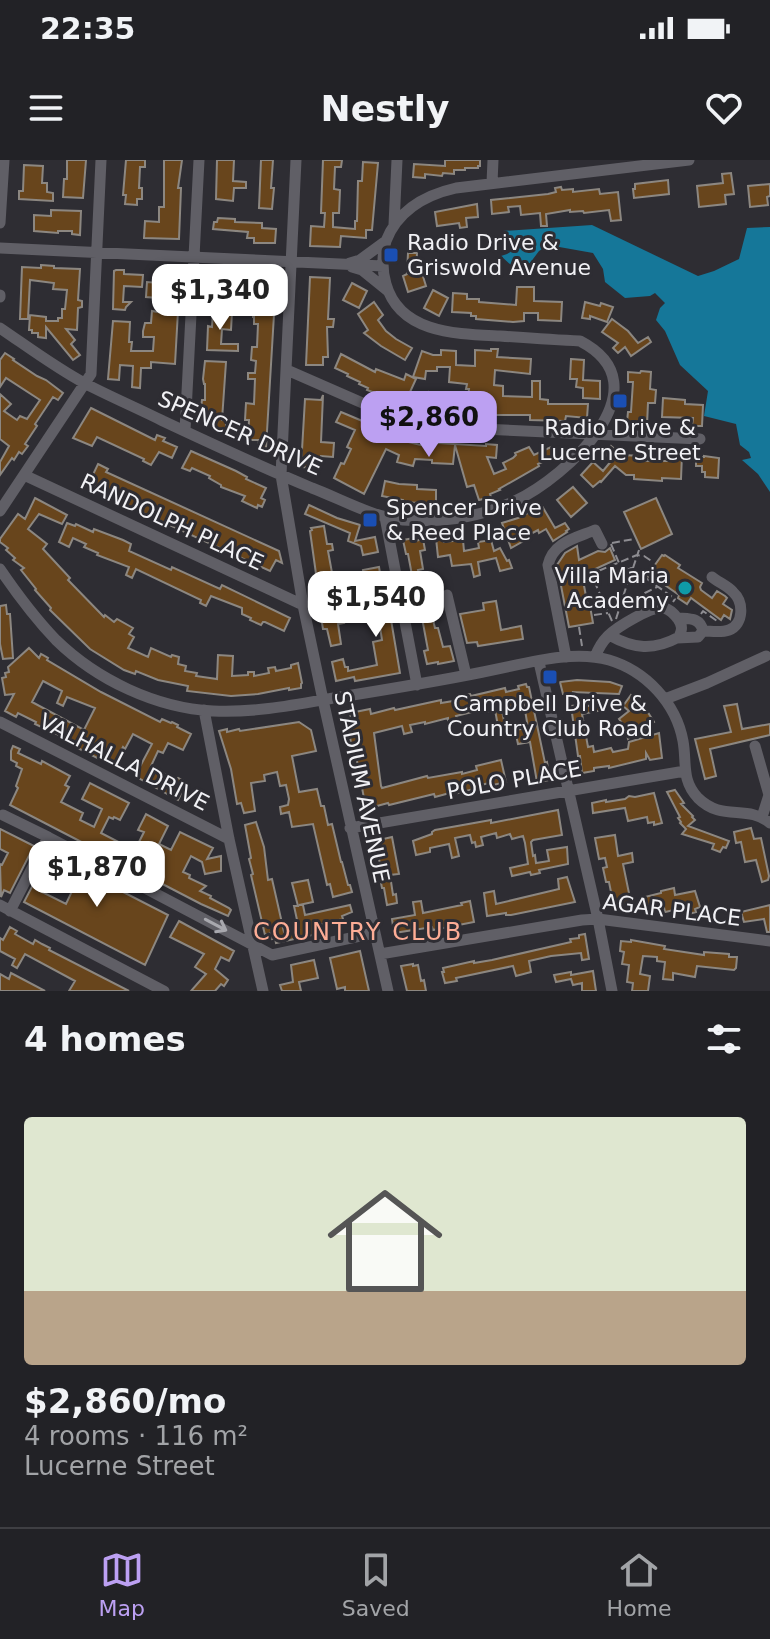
<!DOCTYPE html>
<meta charset="utf-8">
<style>
body{margin:0;font-family:"DejaVu Sans",sans-serif;background:#2a2a2e;color:#f1f3f6;height:100vh;display:flex;flex-direction:column;font-size:30px;white-space:nowrap}
*{box-sizing:border-box;margin:0}
p{font-size:26px;color:#a2a4a7}
.icon{flex:none;width:44px;height:44px;fill:none;stroke:currentColor;stroke-width:2;stroke-linecap:round;stroke-linejoin:round}
.map{position:relative;height:831px;overflow:hidden}
.side{display:flex;flex-direction:column;background:#222226;flex:1}
.side>*{flex:none}
.price{position:absolute;translate:-50% -68px;padding:0 18px;border-radius:16px;background:#fff;color:#222;font-size:26px;line-height:52px;filter:drop-shadow(0 2px 4px #0008)}
.price::after{content:'';position:absolute;left:50%;top:48px;width:24px;height:18px;margin-left:-12px;background:inherit;clip-path:polygon(0 0,100% 0,50% 100%)}
.price.current{background:#bca0f2;color:#111}
ul{padding:0;list-style:none}
li{display:grid;align-content:center;gap:16px;height:424px;padding:0 24px}
li span{display:grid;place-items:center;height:248px;border-radius:8px;color:#555}
li>.icon{margin-inline-start:auto}
span .icon{width:144px;height:144px;fill:#fffc;stroke-width:1}
li b{font-size:34px}
h2{display:flex;justify-content:space-between;align-items:center;height:96px;padding:0 24px;font-size:34px}
.status{display:flex;justify-content:space-between;align-items:center;height:56px;padding:0 40px;background:#222226;direction:ltr}
.status svg{height:22px;fill:currentColor}
header{display:flex;justify-content:space-between;align-items:center;height:104px;padding:0 24px;background:#222226;font-size:36px;font-weight:800}
.menu{display:flex;justify-content:space-around;align-items:center;height:112px;border-top:2px solid #3f3f43;background:#222226;font-size:22px;color:#a2a4a7}
.menu a{display:grid;justify-items:center;gap:4px}
.menu .current{color:#bca0f2}
.map>svg:first-child{display:block}
.water{fill:#157799}
.building{fill:#68451c;stroke:#8c8781;stroke-width:2;fill-rule:evenodd}
.lines{fill:none;stroke-linecap:round;stroke-linejoin:round}
.path{stroke:#8e8d92;stroke-width:2;stroke-dasharray:8 4;stroke-linecap:butt}
.minor{stroke:#605f66;stroke-width:11}
.oneway{stroke:#a8a8ae}
.transit-dot{fill:#1a4fb4;stroke:#2e2d33;stroke-width:3}
.culture-dot{fill:#0f9aa8;stroke:#2e2d33;stroke-width:3}
.labels{text-anchor:middle;dominant-baseline:central;stroke-width:6;stroke-linejoin:round;paint-order:stroke}
.poi-label{font-size:22px;fill:#f1f1f5;stroke:#2e2d33;text-anchor:start}
.street-label{font-size:22px;fill:#f1f1f5;stroke:#2e2d33}
.neighbourhood-label{font-size:24px;letter-spacing:2px;fill:#fdad96;stroke:#2e2d33}
</style>
<div class="status"><b>22:35</b><svg viewBox="0 0 49 12"><path d="M0 12V9h3v3zM5 12V6h3v6zM10 12V3h3v9zM15 12V0h3v12zM26 1h20v11H26zM47 4h2v5h-2z"/></svg></div>
<header><svg class="icon" aria-label="menu" viewBox="0 0 24 24"><path d="M4 6h16M4 12h16M4 18h16"/></svg>Nestly<svg class="icon" aria-label="heart" viewBox="0 0 24 24"><path d="M12 20l-8-8c-3-5 5-10 8-4 3-6 11-1 8 4z"/></svg></header>
<div class="map">
<svg width="770" height="831" viewBox="0 0 770 831">
<rect width="100%" height="100%" fill="#2e2d33"/>
<path class="water" d="M592,65L698,116L714,111L739,99L747,68L770,67V332L758,314L742,300L751,298L749,292L740,285L736,264L704,256L708,231L680,205L665,171L656,160L660,148L665,143L655,133L650,136L625,138L605,122L603,109L593,93L548,85L539,91L530,103L512,106L501,96L507,94L515,89V81L507,78L503,71Z"/>
<path class="building" d="M67,0H86L83,38L63,37L64,19H67Z
M126,0H145V7H140L139,28H142V39H137V45L125,44L126,35H123Z
M164,0H182L178,28H181L179,79L144,78L145,61L159,62V47H164Z
M217,0H234L233,21L246,22V28H234L233,41L216,39Z
M261,0H273L271,28H274L272,49L259,48Z
M323,0H342L341,7H335L334,29L340,30L339,53H333V67L355,69V61H357L358,21H362L363,2L378,3L372,70H366V78L341,76L340,87L310,86L311,66L324,67L325,53H321Z
M445,0H480V6H478V8H465V10H454V14L443,13L442,16L425,14V18L413,17L414,4L445,6Z
M24,5L43,6L42,23H47V32L53,33V41L19,39V31H23Z
M731,13L734,34L725,35L726,44L699,47L697,26L723,23L722,14Z
M668,20L669,34L634,38L633,29H635V24Z
M770,24V36L767,37L768,45L750,47L748,26Z
M561,27L562,30L573,29V32L599,29L600,34L618,32L621,60L611,61L609,50L584,53L583,51L570,52V50L546,54L547,66H541L540,53L521,55L520,46L508,47L509,52L492,54L491,40L548,34L556,32L555,28Z
M477,44L478,57L466,58L467,67L460,68L459,63L437,66L435,52Z
M51,50L81,51L80,75L72,74V71H58V73L34,71V55L51,56Z
M218,58L235,59V62L262,63V68L276,69L275,83H254V78H247L248,72L213,69L214,62H217Z
M408,93H417L416,111L421,110L426,126L408,132L403,116L407,114Z
M41,105L54,106V108L80,109L78,140L82,141V147L78,148L77,170L66,169L75,180L71,184L80,195L73,200L46,167V178L38,177V173H32V170H29L30,155L46,157V161H58V158H62V149H65L67,130L53,129L54,123L30,120L28,159H20L22,107L41,108Z
M116,110H124V114L143,115L142,127L124,126L123,142H131L126,147L125,150L113,149L114,111Z
M160,114L177,115L175,134V146L178,151L175,204L151,202V208H141L140,228L132,227L133,206L120,205L119,220L108,219L113,161L130,162L129,182H132L131,191H153L154,177H143V171L145,163H151L152,151L158,152V138L146,137L147,122L159,123Z
M310,117L330,118L328,159H334L333,167H327L328,197H323V205H306Z
M246,119L276,121L266,288H258L259,280H248L249,260H245L246,243L254,244L255,219H248V213H255L256,201L251,200L252,187H257L258,164H254V157H253V151H258V138L217,135L218,121L246,123Z
M352,123L367,131L359,148L343,140Z
M517,127H534V141L562,142L561,161L538,160V153H524V161L513,162L476,159V156H471V153L452,152L453,133L467,134V139H479V142L516,145Z
M433,130L448,138L439,156L424,148Z
M374,142L383,155L378,160L386,171L396,179L412,188L405,200L381,186L364,173L368,170L358,154Z
M585,142L600,146L601,143L613,147L607,162L590,156V159L582,158Z
M213,151L232,152L231,170L222,169L221,184H238V191L207,190L208,166L212,167Z
M612,159L628,171L638,183L648,177L651,182L631,196L625,187L618,193L613,188L618,183L602,172Z
M491,189H498L497,197L531,199L530,214L495,210L494,225L503,226V236L532,237V221H540V239L548,240V244H588L587,258L566,256L565,261L530,260V255H488V258L466,257L469,229H466L467,224L449,222L450,207H437V211H426L425,219L413,217L422,191L433,195H441V190L456,191V205L475,206V190L491,191Z
M5,193L14,199L13,200L37,216L46,220L63,233L58,240L53,237L35,264L37,266L25,284L28,286L22,294L19,292L14,300L12,298L0,315V302L9,286L0,279V234L11,244L4,251L17,260L20,256L27,259L40,240L6,218L0,227V200Z
M341,194L375,212L376,209L404,220L406,214L416,219L410,232L422,237L416,249L413,248L412,250L391,239L367,230L368,228L359,224L360,222L347,216L348,214L335,208Z
M571,199L584,200L583,220L600,221V239L583,238V228L576,227L577,219H570Z
M205,201L226,202L222,260H226V272H217V268H213V260L203,259V248H201L202,240H205V224H204L203,219Z
M641,211L651,212L650,229L656,230L655,243H648L647,265L643,266L633,265V263L627,262L628,252H631L633,222H628V212L640,213Z
M429,232L437,233V236H455L454,254L428,253Z
M323,235L321,282L334,283L333,297L321,296L320,308L301,307L305,239L321,240Z
M663,238L685,240V244L703,245L702,266H692L693,258L662,257Z
M91,248L155,280L157,275L165,278L163,281L177,287L172,298L159,292L151,305L143,301L144,299L97,277L92,286L73,278Z
M341,252L379,268L400,278V280L421,285L422,282L486,286V284L497,285L496,298L487,297L494,314L506,309L503,303L513,298L516,295L515,293L529,287L534,295L551,287L555,296L538,304L539,306L499,329L500,330L490,334L491,337L479,340L474,325L467,327L455,285L453,304L432,303V300L415,299L413,306L397,302L399,295L386,289L364,334L334,318L341,303L344,304L351,289L347,287L355,270L336,262Z
M611,286L622,295L642,296L641,301H668V294H682L681,319L662,318V321L634,319V315H626L615,306L601,322L600,321L593,327L581,315L593,302L603,311L612,300L605,294Z
M191,291L236,311L247,317L246,319L266,328L261,338L265,340L262,347L258,345L257,348L242,341L245,336L221,327V325L209,318L210,316L192,308L190,311L182,308Z
M704,296L719,298L718,318L705,317V312H702V306H696V297H704Z
M98,304L108,309L106,312L279,391L282,403L276,400L270,411L106,336L108,332L89,323Z
M385,321L399,324L417,325V329L436,330V344L403,342V340L382,336Z
M573,327L587,343L571,357L557,340Z
M35,338L67,355L62,364L39,354L28,369L47,384L43,389L70,418L68,420L104,457L105,455L114,462L117,459L133,468L129,474L134,477L128,488L148,497L151,488L171,497L172,495L179,497L178,504L186,506L185,511L197,513L196,516L217,519L218,495L233,496L232,516L248,515V512H254V516L269,513L268,508L275,507L276,511L291,508V505L298,503L302,523L301,524V528L289,530V528L258,534L231,536L187,531L188,526L158,520L136,511L135,514L124,510L90,489L50,450L51,448L35,430L36,429L21,410L24,408L13,400L15,398L6,390L8,388L0,382V379L18,354L25,359Z
M656,338L672,374L641,389L624,352Z
M309,345L337,358L360,365L355,381L375,377L378,392L363,395L361,386L348,381L350,373L305,354Z
M542,346L555,368L565,363L569,369L566,371L567,372L553,381L546,369L539,373L538,370L525,377L527,379L511,388L502,363L518,358Z
M67,363L75,366L76,364L93,372L94,369L123,380L131,384L129,391L171,410L172,407L220,429L222,425L290,458L284,471L265,462H263L261,465L250,460L251,458L242,454V448L211,436L206,446L200,443L201,440L136,409L132,418L126,415L129,407L97,395L98,393L84,387L86,384L73,378L69,387L59,382Z
M324,366L327,384H332L333,390L328,391L339,451H341L344,463L338,464L341,484L331,486L327,469H323L320,451L324,450L320,427L318,428L310,371L312,370L311,368Z
M444,377V382L463,380L464,391L479,388L478,382L491,380L494,391L500,388L507,401L509,400L512,408L500,411L496,398L478,402L480,415L474,417L471,404L452,406L450,395L438,397L436,378Z
M414,378L415,381L423,379L425,390L420,391L423,409L418,410L421,422H426L434,464L435,468H438L443,487L450,486L454,501L438,504V502L427,504L424,491L428,490L417,431H415L408,394H406L403,380Z
M577,386L579,400L598,391L605,392L610,388L615,400L582,415L588,447L590,446L593,463L569,467L557,405L565,393Z
M662,395L664,396L665,395L680,405L678,408L702,423L700,427L701,430L712,438L717,431L725,436L727,438L723,444L732,450L730,459L724,455L721,460L691,438L687,444L678,438L679,435L659,421L657,423L647,416Z
M379,407L382,425L385,424L400,513L355,521L354,517L336,521L332,502L343,499L345,507H348V511L377,505L373,482L382,480L380,467L372,421L365,422L363,410Z
M496,441L501,470L521,466L523,479L478,486L477,482L467,483L460,454L484,450L483,443Z
M6,445L7,454H10L13,498L3,499L0,484V446Z
M29,488L39,498L41,494L48,498L47,500L101,532L160,562L162,559L171,563L172,562L178,565L177,567L191,574L183,590L168,583L163,593L158,591L151,606L175,620L178,618L187,623L178,640L135,616L152,584L133,574L125,589L123,587L113,606L60,579L61,576L35,564L36,562L18,553L16,557L5,551L14,534L5,535L2,518L6,517L5,513L9,512L8,507ZM43,521L62,531L57,543L63,546L67,537L95,548L84,570L32,542Z
M577,520L610,522L622,526L619,534L573,532L574,538L566,539L565,534H563L560,522Z
M526,524L527,527H529L545,603L547,602L550,620L537,622L530,582L518,584L515,570L528,568L524,544L509,547L510,549L502,551L505,565L498,566L495,550L485,552L484,549L456,556L457,559L448,561V558L425,564V562L410,565L412,572L404,574L402,566L374,573L381,626L382,628L427,616L428,618L462,612V614L477,610L476,606L501,600L506,622L493,625V622L477,626L478,628L458,633L457,631L435,637L434,634L389,645L388,643L366,649L354,585H351L349,565L352,564L350,553L370,549L371,554L394,548L395,550L441,540V543L453,541L465,538L464,535L470,534L471,536L505,528L506,532L519,529L518,526Z
M631,535L642,543L654,562L628,579L625,567L619,559L629,551L623,546Z
M604,542L603,550L582,554L588,587L593,586L594,592L611,588L613,592L628,589L629,582L659,573L662,598L650,600L646,593V599L609,608V606L594,608V611L582,613L580,596H578L571,546L583,545L584,547Z
M737,544L742,569L770,564V575L710,589L716,616L705,619L695,579L731,572L724,546Z
M299,562L311,570L316,591L292,596L299,632L317,629L321,646H324L328,665L332,664L341,702H342L348,725H350L352,732L333,737L330,724L327,725L325,716L313,664L292,667L289,652L281,654L280,647L288,645L289,639L286,625L280,626L277,612L264,615L265,621L251,623L255,651L244,653L241,643L237,644L231,609L219,571L227,569V572L239,569L240,571Z
M13,586L20,589L18,593L41,604L42,601L70,616L65,625L69,627L61,642L83,653L80,660L94,667L102,649L82,639L90,623L129,643L120,660L114,657L113,659L109,657L101,673L130,688L135,690L144,672L138,670L146,654L168,666L159,684L171,690L180,672L213,688L207,699L221,696V711L205,714L202,702L191,696L183,712L190,715L189,718L206,726L200,731L211,736L210,738L229,748L231,750L228,756L201,744L10,645L18,628L16,626L22,609L16,606L17,603L11,600V591Z
M675,630L684,643L681,644L693,656L692,657L695,660L688,666L729,681L726,688L723,687L720,692L712,689L714,684L682,674L686,669L680,663L681,662L678,658L680,657L667,632Z
M654,633L662,663L654,665V662L648,663L647,657L628,661L625,648L593,653L592,643L606,640V642L625,639L629,636L635,637Z
M558,650L562,675L533,680L531,682L533,696L535,695L536,703L549,701L547,690L567,687L568,704L539,710L540,713L531,715L530,712L512,716L510,708L528,704L525,683L523,676L512,679L510,674L497,678L496,673L481,677L483,685L476,687L475,682L472,683L470,675L455,678L459,696L452,698L449,684L430,688V692L416,695L413,681L432,674V672L435,670L491,660V663Z
M256,662L264,687L268,720L272,719L284,772L299,769L294,746H298L292,723L308,720L313,742L299,745H303L305,755L350,745L352,752L342,756L343,759L319,765L321,771L317,772V774L276,783L275,778L272,779L271,773L265,775L251,715L253,714L249,699L251,698L245,665Z
M751,668L754,679L761,678L769,716L768,720L762,722L756,700L745,702L741,682L736,683L734,672Z
M0,669L34,686L10,733L4,730L1,737L0,704L2,705L8,693L0,689Z
M615,675L618,696L632,693L633,702L623,704L631,743L614,747L609,722H606L603,708L607,707L605,698L599,699L595,678Z
M392,677L399,714L390,715L393,735L396,734L397,743L387,745L384,728H382L380,718L383,717L375,681Z
M49,694L168,755L145,805L24,742ZM48,713L74,727L66,744L38,730Z
M567,717L575,742L511,755H506V753L487,756L484,733L494,731L496,744L559,729L558,719Z
M674,728L675,735L695,731L700,747L695,749L696,752L685,755L683,748L665,752L663,743L646,746L645,737L661,733V731Z
M421,741L423,753L462,745L461,743L470,741L474,762L433,770L432,767L394,773L392,759L415,755L413,742Z
M770,745V772H767L764,759L744,762L741,752Z
M179,761L234,791L229,801L221,797L215,809L228,820L224,826L221,824L215,831H191L206,814L195,807L204,794L170,777Z
M10,767L17,771L15,774L33,784L35,780L42,784L50,788L49,790L129,831H69L75,821L25,794L17,808L12,805L15,799L0,791V778L3,780Z
M585,774L589,799L582,800L581,793L551,796L529,801L531,812L516,816L513,806L456,818L457,821L445,823L442,812H444L443,808L474,801V803L492,800L571,782L570,779L579,778V775Z
M631,780L665,786L664,789L704,795V792L729,794V797H737L736,808L734,810L697,806L695,817L673,813V820L663,819L665,802L657,801V797L643,796L640,814L650,816L648,831H632L633,823L627,822L629,805L622,804L624,792L620,791L621,781L631,782Z
M360,791L369,831H345V827L337,829L330,798Z
M314,800L318,818L299,822L301,831H282L280,825L293,822L291,805Z
M413,804V806L418,805L421,821L424,820L426,831H407L401,806Z
M593,811L596,831H582V823L573,825L571,819L556,822L554,815L571,812V815Z
M11,813L45,831H0V814L9,819Z"/>
<g class="lines">
<path class="path" d="M612,383L634,379
M611,384L619,403L628,409
M628 412a4 4 0 1 1 8 0a4 4 0 1 1-8 0Z
M633,408L639,390
M636,411L675,439L673,442
M623,444L657,427
M701,454L703,451L717,461
M594,455L608,453
M616,459L630,415
M612,461L591,414L637,395L644,396L653,402
M579,467L582,486"/>
<path class="minor" d="M296,0L281,315L303,445L323,540L388,831
M492,23L493,0
M0,63L4,0
M394,65L397,0
M0,88L383,106
M350,103L360,100L386,81
M352,107L362,110L388,131
M0,137V135
M0,168C28,187 56,208 86,224C111,237 137,248 163,261C212,284 261,307 312,328C341,339 372,357 403,360C441,363 480,357 515,341C566,317 667,226 580,181C554,180 527,178 500,176C458,174 400,174 386,124C382,110 382,95 386,81C398,50 425,35 456,28L689,0
M287,210L415,266L700,279
M185,271L199,0
M24,315L303,445
M0,351L91,214L101,0
M385,357L417,525
M0,409C17,434 35,458 56,480C97,520 156,548 213,551C254,553 294,545 334,538C384,530 434,522 483,512C522,505 570,489 609,500C646,511 676,543 683,581C687,603 681,620 698,638C722,662 747,644 770,663
M447,435L466,515
M703,471C711,471 721,473 729,470C744,464 744,442 733,432C728,426 718,422 712,417
M677,478L698,477L703,471C700,457 689,459 677,458
M566,497L548,405C553,382 576,378 595,370L602,384
M595,497C598,489 602,482 608,476C617,467 651,446 664,448C669,449 675,455 678,459C683,466 682,470 679,477C653,491 634,489 609,475
M539,502L598,759L612,831
M665,539L707,523L766,496
M204,550L229,679L263,831
M0,562L229,679
M755,586L769,635L762,657
M3,655L48,677L272,795L374,773
M350,668L685,611
M0,745L164,831
M10,751L48,677
M380,794L582,760L598,759L770,781"/>
</g>
<defs><path id="oneway-shaft" d="M-6 0H5M1.5-3L5.5 0L1.5 3" fill="none" stroke-width="1.6" stroke-linecap="round" stroke-linejoin="round" transform="scale(2)"/></defs>
<use class="oneway" href="#oneway-shaft" transform="translate(216 765) rotate(28)"/>
<g class="transit-dot">
<rect x="383" y="87" width="16" height="16" rx="4"/>
<rect x="612" y="233" width="16" height="16" rx="4"/>
<rect x="362" y="352" width="16" height="16" rx="4"/>
<rect x="542" y="509" width="16" height="16" rx="4"/>
</g>
<circle class="culture-dot" cx="685" cy="428" r="8"/>
<g class="labels">
<g class="poi-label">
<text x="407" y="82">Radio Drive &amp;<tspan x="407" dy="25">Griswold Avenue</tspan></text>
<text x="620" y="267" text-anchor="middle">Radio Drive &amp;<tspan x="620" dy="25">Lucerne Street</tspan></text>
<text x="386" y="347">Spencer Drive<tspan x="386" dy="25">&amp; Reed Place</tspan></text>
<text x="669" y="415" text-anchor="end">Villa Maria<tspan x="669" dy="25">Academy</tspan></text>
<text x="550" y="543" text-anchor="middle">Campbell Drive &amp;<tspan x="550" dy="25">Country Club Road</tspan></text>
</g>
<g class="street-label">
<text transform="translate(240 273) rotate(24)">SPENCER DRIVE</text>
<text transform="translate(172 362) rotate(25)">RANDOLPH PLACE</text>
<text transform="translate(124 602) rotate(27)">VALHALLA DRIVE</text>
<text transform="translate(514 620) rotate(-10)">POLO PLACE</text>
<text transform="translate(362 627) rotate(78)">STADIUM AVENUE</text>
<text transform="translate(672 750) rotate(7)">AGAR PLACE</text>
</g>
<g class="neighbourhood-label">
<text x="358" y="772">COUNTRY CLUB</text>
</g>
</g>
</svg>
<b class="price" style="left:220px;top:172px">$1,340</b>
<b class="price current" style="left:429px;top:299px">$2,860</b>
<b class="price" style="left:376px;top:479px">$1,540</b>
<b class="price" style="left:97px;top:749px">$1,870</b>
</div>
<section class="side">
<h2>4 homes<svg class="icon" aria-label="filters" viewBox="0 0 24 24"><path d="M4 7h16M4 17h16"/><circle cx="9" cy="7" r="2"/><circle cx="15" cy="17" r="2"/></svg></h2>
<ul>
<li><span style="background:linear-gradient(#dfe7d0 70%,#b9a48a 0)"><svg class="icon" aria-label="home" viewBox="0 0 24 24"><path d="M3 11l9-7 9 7M6 9v11h12V9"/></svg></span><div><b>$2,860/mo</b><p>4 rooms · 116 m²</p><p>Lucerne Street</p></div></li>
</ul>
</section>
<nav class="menu">
<a class="current"><svg class="icon" aria-label="map" viewBox="0 0 24 24"><path d="M3 6l6-2 6 2 6-2v14l-6 2-6-2-6 2zM9 4v14M15 6v14"/></svg>Map</a>
<a><svg class="icon" aria-label="saved" viewBox="0 0 24 24"><path d="M7 4h10v16l-5-4-5 4z"/></svg>Saved</a>
<a><svg class="icon" aria-label="home" viewBox="0 0 24 24"><path d="M3 11l9-7 9 7M6 9v11h12V9"/></svg>Home</a>
</nav>
